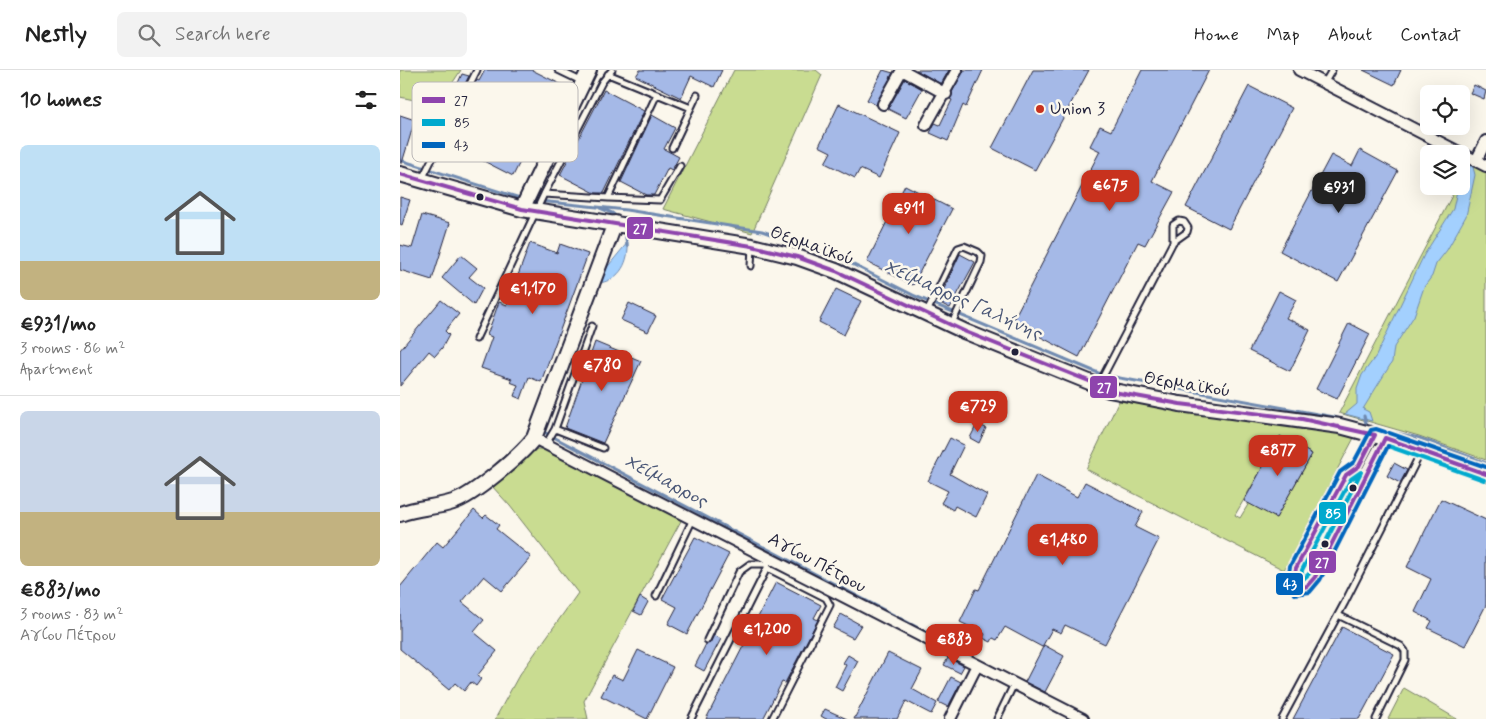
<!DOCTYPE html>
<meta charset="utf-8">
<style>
body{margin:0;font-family:Mynerve,sans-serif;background:#f2f2f2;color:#222;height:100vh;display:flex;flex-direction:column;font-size:19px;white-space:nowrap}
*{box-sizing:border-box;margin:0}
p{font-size:16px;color:#767676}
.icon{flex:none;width:28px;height:28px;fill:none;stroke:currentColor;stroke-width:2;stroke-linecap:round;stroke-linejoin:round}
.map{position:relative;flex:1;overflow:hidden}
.sheet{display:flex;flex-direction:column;background:#fff;width:400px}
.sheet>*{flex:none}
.tools{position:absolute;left:1020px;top:15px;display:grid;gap:10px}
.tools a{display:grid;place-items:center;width:50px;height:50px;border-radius:8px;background:#fff;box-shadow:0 5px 20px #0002;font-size:25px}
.price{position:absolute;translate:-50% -42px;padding:0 11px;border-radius:10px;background:#c8321e;color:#fff;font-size:16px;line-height:32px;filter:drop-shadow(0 1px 2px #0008)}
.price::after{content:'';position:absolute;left:50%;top:30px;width:15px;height:11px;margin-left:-8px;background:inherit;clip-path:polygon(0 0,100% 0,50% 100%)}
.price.selected{background:#222;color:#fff}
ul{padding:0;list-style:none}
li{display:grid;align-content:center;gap:10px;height:265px;padding:0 20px}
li+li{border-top:1px solid #e0e0e0}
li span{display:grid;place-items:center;height:155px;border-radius:8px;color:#555}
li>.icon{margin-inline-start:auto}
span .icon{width:90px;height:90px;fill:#fffc;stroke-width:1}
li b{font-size:21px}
h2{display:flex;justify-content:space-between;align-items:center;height:60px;padding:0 20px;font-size:21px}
header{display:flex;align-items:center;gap:30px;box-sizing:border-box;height:70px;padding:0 25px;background:#fff;border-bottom:1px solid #e0e0e0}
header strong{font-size:24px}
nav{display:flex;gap:28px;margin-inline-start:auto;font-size:18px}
.search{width:350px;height:45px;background:#f2f2f2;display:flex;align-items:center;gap:12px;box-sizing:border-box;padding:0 18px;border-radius:8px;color:#767676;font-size:19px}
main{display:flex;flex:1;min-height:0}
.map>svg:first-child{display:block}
.green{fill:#c9dc91;stroke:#767f66;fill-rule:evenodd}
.water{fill:#a3d0fe;stroke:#6f8ab0}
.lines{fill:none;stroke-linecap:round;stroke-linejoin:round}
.stream{stroke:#6f8ab0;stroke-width:3}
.building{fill:#a5b9e7;stroke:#22223b}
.lane-casing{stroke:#22223b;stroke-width:9}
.street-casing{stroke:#22223b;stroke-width:14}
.secondary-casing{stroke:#22223b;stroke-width:18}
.lane{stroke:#fbf7ec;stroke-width:5}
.street{stroke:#fbf7ec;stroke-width:10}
.secondary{stroke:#fbf7ec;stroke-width:14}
.bus-1-casing{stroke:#fbf7ec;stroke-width:8}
.bus-2-casing{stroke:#fbf7ec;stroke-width:8}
.bus-3-casing{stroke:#fbf7ec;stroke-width:8}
.bus-1{stroke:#8e44ad;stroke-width:4}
.bus-2{stroke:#00a9ce;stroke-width:4}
.bus-3{stroke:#0065bd;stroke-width:4}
.poi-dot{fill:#c8321e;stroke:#fbf7ec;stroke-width:2}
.bus-dot{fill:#22223b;stroke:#fbf7ec;stroke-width:2}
.labels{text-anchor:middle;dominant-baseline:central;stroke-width:5;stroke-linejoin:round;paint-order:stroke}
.poi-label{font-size:18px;fill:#22223b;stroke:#fbf7ec;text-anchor:start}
.street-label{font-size:18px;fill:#22223b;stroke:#fbf7ec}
.water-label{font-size:19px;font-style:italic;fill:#495676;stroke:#fbf7ec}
.key{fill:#fbf7ec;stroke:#bab7b7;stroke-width:1}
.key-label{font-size:14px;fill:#22223b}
.line-badge{stroke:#fbf7ec;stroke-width:2}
.badge-label{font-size:14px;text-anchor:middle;font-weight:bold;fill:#fff}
</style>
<header>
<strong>Nestly</strong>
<div class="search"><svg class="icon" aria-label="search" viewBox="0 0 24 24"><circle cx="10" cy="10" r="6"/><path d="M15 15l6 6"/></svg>Search here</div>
<nav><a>Home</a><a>Map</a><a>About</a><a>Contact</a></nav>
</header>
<main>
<section class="sheet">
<h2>10 homes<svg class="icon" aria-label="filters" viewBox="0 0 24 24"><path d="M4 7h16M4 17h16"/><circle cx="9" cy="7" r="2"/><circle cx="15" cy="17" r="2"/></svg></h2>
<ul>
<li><span style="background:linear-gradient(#bfe0f5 75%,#c2b280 0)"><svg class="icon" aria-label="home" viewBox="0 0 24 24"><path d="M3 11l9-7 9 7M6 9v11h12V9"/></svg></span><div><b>€931/mo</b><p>3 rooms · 86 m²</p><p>Apartment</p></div></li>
<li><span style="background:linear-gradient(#c9d6e8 65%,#c2b280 0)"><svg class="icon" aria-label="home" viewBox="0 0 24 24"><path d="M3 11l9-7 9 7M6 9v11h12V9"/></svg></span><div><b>€883/mo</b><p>3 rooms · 83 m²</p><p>Αγίου Πέτρου</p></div></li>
</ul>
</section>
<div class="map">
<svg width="1086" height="649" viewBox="0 0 1086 649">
<rect width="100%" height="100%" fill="#fbf7ec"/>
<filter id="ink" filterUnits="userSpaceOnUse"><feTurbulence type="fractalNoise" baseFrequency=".02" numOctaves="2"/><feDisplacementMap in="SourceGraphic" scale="10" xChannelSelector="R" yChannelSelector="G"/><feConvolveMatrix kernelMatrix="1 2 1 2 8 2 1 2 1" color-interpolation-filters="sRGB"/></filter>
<g filter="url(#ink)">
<path class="green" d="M0,0H61L38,35L0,27Z
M334,0H416L422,5L352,163L263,139Z
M1069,93L1086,102V390L1019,366L939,343L1057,116H1061V109Z
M719,331L955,366L884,500L686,399ZM880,367L912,384L876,448L849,433L840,448L835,445Z
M137,379H143L171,392L283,447L184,631L188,649H95L118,607L178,523L110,436L91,415Z
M1004,618L1057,649H988Z"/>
<path class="water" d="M1072,93L1075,105L1066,146L1047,180L1036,194L1032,206L1024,217L1014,246L994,277L992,292L963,339L969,342L972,351L945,344L957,334V319L962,305L976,286L1024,185L1053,139L1058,116H1061V110Z
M228,172C229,191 221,210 199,213L204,201Z"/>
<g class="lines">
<path class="stream" d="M0,90L123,129
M130,130L226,140L362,161L444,190L515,226L703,305L934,347L950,352
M200,138L212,143L218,148
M225,160L227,176
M964,346L967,357
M982,360L1019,368L1086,393
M142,361L568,584"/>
</g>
<path class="building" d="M85,0H132L166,17L135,79L128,76L113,106L66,82L80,56L61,46L64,40L62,39L77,10L79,11Z
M240,0H322L314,17L291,6L281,28L236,6Z
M483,0L493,3L476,35L467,30Z
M516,0H549L541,14Z
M564,0H583L566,37L563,35L548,71L530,63L535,53L540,55L552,30L550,29L552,22Z
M633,0H689L635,100L592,78Z
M742,0H809L752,111L774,122L745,175L738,172L679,287L612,252L700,81L690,76L700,56L711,61Z
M963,0H1001L994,15Z
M62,4L69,6L54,35L49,33Z
M505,9L522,19L506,48L488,39Z
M1074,15L1086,21L1084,29L1070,23Z
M849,16L892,38L829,159L786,137Z
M204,20L244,41L204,123H195L160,105Z
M439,34L500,63L479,108L460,99L455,108L425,93L431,82L419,76Z
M0,45L15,50L2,93H0Z
M252,45L275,58L264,79L279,87L272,100L268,98L254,125H246L221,112Z
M960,80L998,101L938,212L880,181L931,85L952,96Z
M505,115L552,139L513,215L467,192Z
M0,127L10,130L2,155L0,154Z
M22,145L50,153L32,210L0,200V175L12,178Z
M130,173L157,183L160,174L188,184L141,312L129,307L121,329L114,326L118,315L110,312L112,309L81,298L92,267L87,265L99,232L107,235Z
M560,184L575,192L550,238L538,232Z
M61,185L77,198L69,207L83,218L74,235L42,208Z
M436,219L461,231L444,265L419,252Z
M879,221L896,230L886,248L910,260L890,301L849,281Z
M41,230L59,244L45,261L49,265L42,278L35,286L29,281L0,316V280Z
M229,233L256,246L248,262L221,250Z
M949,253L970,264L937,329L916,319Z
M195,272L241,291L203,373L165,358Z
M577,354L586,358L579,373L570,368Z
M880,366L912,384L876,448L844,431Z
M550,368L564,375L550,404L587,425L576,447L555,436L553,440L541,433L548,421L528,411Z
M994,393L1007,400L1000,413L987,406Z
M636,405L677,427L685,412L743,442L735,457L759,469L705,574L665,555L661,563L652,559L642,577L605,557L597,570L593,568L591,572L583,568L585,564L560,552L576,519L579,520Z
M1041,429L1086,450V535L1065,576L1028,558L1032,551L1015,542L1031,509L1007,497Z
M74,440L83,448L86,445L99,455L96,459L131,487L102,521L84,506L62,532L84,550L74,562L97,581L77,606L81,609L76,616L71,612L64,621L55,613L49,620L0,579V517L37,472L43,477Z
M295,467L329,484L287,564L268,554L277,537L262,529Z
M376,512L421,535L414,548L418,550L385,613L382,612L363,649H306Z
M240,527L248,532L241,545L233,541Z
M441,544L461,555L453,568L433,558Z
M942,557L994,584L965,638L959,649H893Z
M314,565L321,569L304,601L295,596L306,574L310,573Z
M644,575L664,586L645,622L625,612Z
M238,580L273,597L247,649L201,626L212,605L223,610Z
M488,583L522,600L512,619L537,633L531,644L506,631L497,649H454Z
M448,585L458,591L442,621L435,617L446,595L443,593Z
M548,588L564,596L560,603L544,595Z
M551,607L561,612L548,637L538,632Z
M425,639L447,649H426L421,646Z"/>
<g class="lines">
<defs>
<path id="lane" d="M158,0L183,12
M208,4L291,38
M925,12L932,0
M272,78L297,25
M22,109L77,0
M144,124L208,128L257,24
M208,128L260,130L280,96
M351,196L352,177
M527,242L558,178L564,176L578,182L582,186L581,192L552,253
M76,269L144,124L202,12L212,0
M698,316L773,172L787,162L788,158L784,152L779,151L773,155V172
M155,359L192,256
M975,366L959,396L946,405L896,498L894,509L897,519L907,516L915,507L985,370
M146,374L155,359L203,378
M367,498L426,528L430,535L372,649
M256,526L293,449
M938,545L1001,576L1005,581V590L976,649
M307,570L339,502L350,494H368
M291,649L367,498L368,487
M597,649L614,614
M882,649L945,532L1021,382"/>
<path id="street" d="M502,0L546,24
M899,0L1086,96
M483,34L502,0
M526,55L557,0
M1076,91L1086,71
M134,368L683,649
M550,649L577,595"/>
<path id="secondary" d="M0,104L122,139L352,176L397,187L436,201L566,262L709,320L780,334L940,356L985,368L1086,404
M122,139L189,0
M0,444C17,437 35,438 53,432C73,426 121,385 134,368L215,153"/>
</defs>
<use href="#lane" class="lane-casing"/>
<use href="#street" class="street-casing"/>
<use href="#secondary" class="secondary-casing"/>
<use href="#lane" class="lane"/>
<use href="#street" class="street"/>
<use href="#secondary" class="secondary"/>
<defs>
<path id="bus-1" d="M0,104L122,139L352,176L397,187L436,201L566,262L719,323L780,334L902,349L975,365L959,396L946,405L896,498L894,509L897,519L907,516L915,507L985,368L1086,404"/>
<path id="bus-2" d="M988,376L1084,410
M961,402L910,503L901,511L902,500L951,409Z"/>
<path id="bus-3" d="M985,362L976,359L971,360L954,392L940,402L890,496L888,510L894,524L910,522L920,510L988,376
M989,363L1086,397"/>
</defs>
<use href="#bus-1" class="bus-1-casing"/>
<use href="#bus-2" class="bus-2-casing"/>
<use href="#bus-3" class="bus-3-casing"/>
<use href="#bus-1" class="bus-1"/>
<use href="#bus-2" class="bus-2"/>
<use href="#bus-3" class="bus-3"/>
</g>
</g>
<circle class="poi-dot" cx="640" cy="39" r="5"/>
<g class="bus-dot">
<circle cx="80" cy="127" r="4.5"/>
<circle cx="615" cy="282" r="4.5"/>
<circle cx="953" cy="418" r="4.5"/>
<circle cx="925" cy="474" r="4.5"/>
</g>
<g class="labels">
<g class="poi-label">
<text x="650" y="39">Union 3</text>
</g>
<g class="street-label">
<text transform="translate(412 176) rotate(19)">Θερμαϊκού</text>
<text transform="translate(787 315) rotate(9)">Θερμαϊκού</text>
<text transform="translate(417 493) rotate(28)">Αγίου Πέτρου</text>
</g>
<g class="water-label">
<text transform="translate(563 230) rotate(24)">Χείμαρρος Γαλήνης</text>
<text transform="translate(266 411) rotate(28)">Χείμαρρος</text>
</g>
</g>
<rect x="12" y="12" width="166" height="80" rx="8" class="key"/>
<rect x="22" y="27" width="23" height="6" fill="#8e44ad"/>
<rect x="22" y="49" width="23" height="7" fill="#00a9ce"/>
<rect x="22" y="72" width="23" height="6" fill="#0065bd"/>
<g class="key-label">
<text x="54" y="35">27</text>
<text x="54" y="57">85</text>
<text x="54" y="80">43</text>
</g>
<g class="line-badge">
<rect x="226" y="146" width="28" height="24" rx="5" fill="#8e44ad"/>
<rect x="689" y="305" width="29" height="24" rx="5" fill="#8e44ad"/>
<rect x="918" y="431" width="29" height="24" rx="5" fill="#00a9ce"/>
<rect x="908" y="480" width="29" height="24" rx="5" fill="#8e44ad"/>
<rect x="875" y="502" width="29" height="24" rx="5" fill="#0065bd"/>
</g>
<g class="badge-label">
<text x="240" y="163">27</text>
<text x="704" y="322">27</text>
<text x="933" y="448">85</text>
<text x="922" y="497">27</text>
<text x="890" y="519">43</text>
</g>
</svg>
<div class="tools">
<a><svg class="icon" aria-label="locate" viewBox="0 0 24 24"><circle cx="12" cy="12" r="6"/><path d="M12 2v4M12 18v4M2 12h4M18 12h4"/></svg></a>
<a><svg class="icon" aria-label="layers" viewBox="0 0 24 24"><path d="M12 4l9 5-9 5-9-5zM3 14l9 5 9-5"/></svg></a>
</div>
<b class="price" style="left:710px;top:142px">€675</b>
<b class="price selected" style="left:939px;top:144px">€931</b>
<b class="price" style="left:509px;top:165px">€911</b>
<b class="price" style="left:133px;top:245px">€1,170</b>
<b class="price" style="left:202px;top:322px">€780</b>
<b class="price" style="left:578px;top:363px">€729</b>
<b class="price" style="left:878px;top:407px">€877</b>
<b class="price" style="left:663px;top:496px">€1,480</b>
<b class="price" style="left:367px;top:586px">€1,200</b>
<b class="price" style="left:554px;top:596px">€883</b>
</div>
</main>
